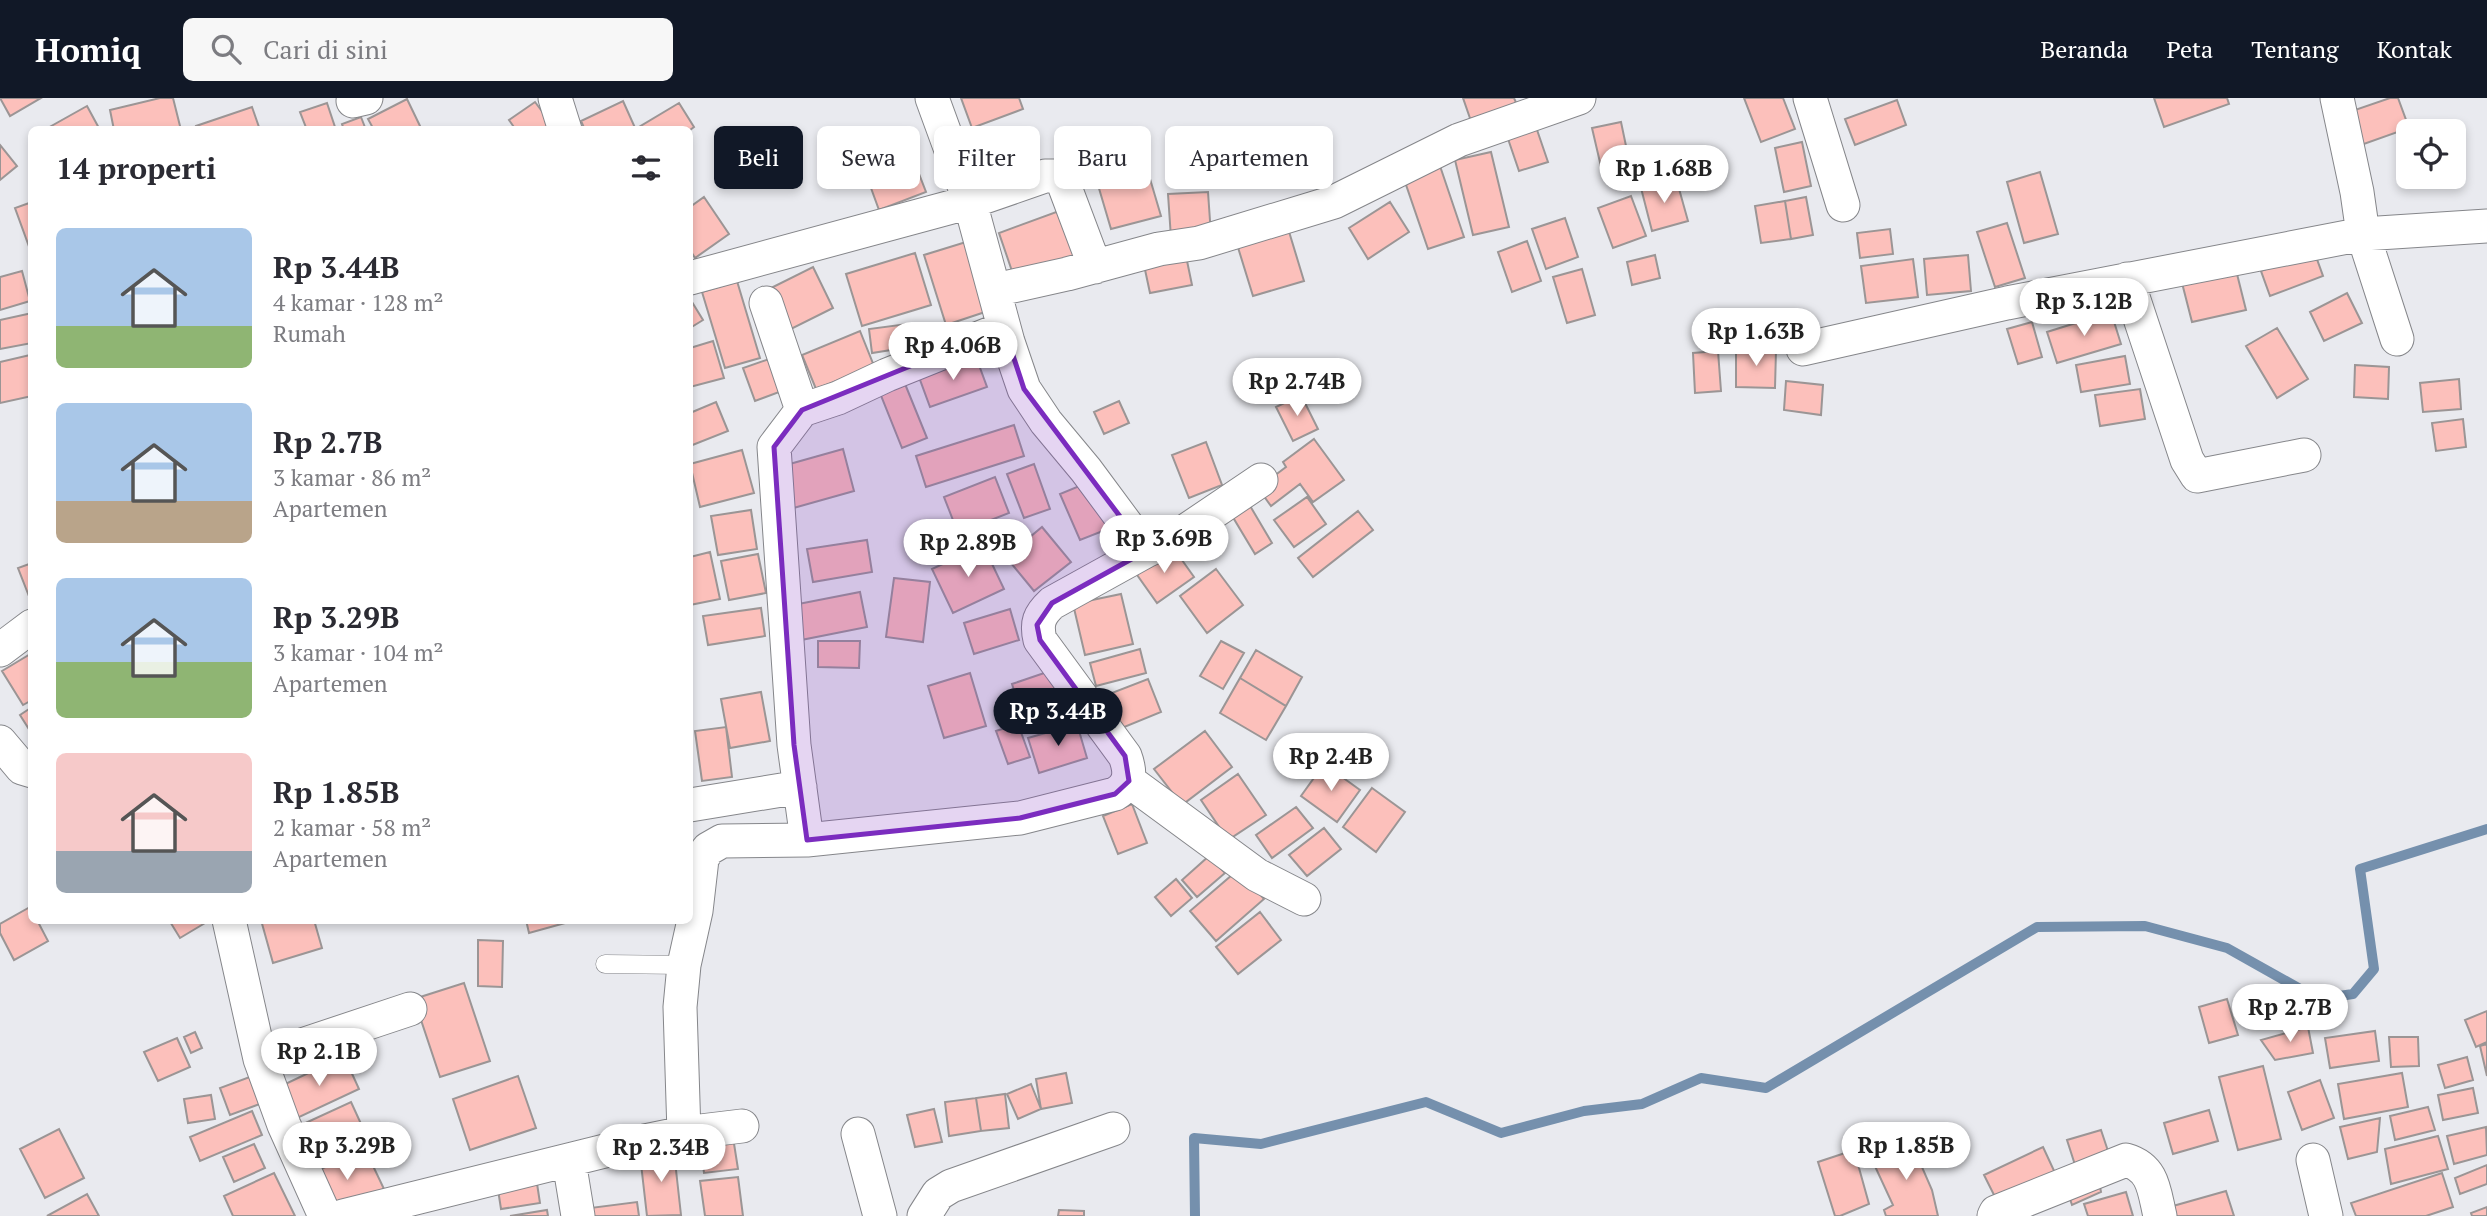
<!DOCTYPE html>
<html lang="id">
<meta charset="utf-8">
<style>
body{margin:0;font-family:"PT Serif",serif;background:#f7f7f7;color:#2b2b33;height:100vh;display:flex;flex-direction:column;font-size:26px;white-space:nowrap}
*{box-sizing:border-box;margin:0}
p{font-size:23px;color:#7c7c81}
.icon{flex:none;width:38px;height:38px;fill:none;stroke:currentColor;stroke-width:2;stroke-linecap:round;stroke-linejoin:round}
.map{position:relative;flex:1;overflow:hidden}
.drawer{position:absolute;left:28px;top:28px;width:665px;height:798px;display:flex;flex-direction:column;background:#fff;border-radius:10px;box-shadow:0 4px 10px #0003}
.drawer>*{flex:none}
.top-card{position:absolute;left:714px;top:28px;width:665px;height:63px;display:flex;gap:14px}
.controls{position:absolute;left:2396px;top:21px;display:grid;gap:14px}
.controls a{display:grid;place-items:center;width:70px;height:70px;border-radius:10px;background:#fff;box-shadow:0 4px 10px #0003;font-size:35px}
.price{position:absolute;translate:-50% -60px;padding:0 16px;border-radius:24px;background:#fff;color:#222;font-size:23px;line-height:46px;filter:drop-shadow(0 2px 4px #0008)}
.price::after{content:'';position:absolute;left:50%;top:42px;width:21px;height:16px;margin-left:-10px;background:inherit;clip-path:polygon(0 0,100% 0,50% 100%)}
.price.active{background:#111827;color:#fff}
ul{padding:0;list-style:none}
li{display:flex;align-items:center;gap:21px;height:175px;padding:0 28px}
li span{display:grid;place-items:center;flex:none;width:196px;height:140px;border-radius:10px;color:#555}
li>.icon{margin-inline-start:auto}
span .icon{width:84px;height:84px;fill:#fffc;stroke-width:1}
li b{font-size:30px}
h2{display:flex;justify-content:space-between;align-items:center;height:84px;padding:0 28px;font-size:30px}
.pill{padding:0 24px;border-radius:10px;background:#fff;box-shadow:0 4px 10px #0003;font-size:24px;line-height:63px}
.pill.active{background:#111827;color:#fff}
header{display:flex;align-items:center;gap:42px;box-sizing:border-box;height:98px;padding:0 35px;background:#111827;color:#fff}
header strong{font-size:33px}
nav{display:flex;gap:38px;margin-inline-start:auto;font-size:24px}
.search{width:490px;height:63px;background:#f7f7f7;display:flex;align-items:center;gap:18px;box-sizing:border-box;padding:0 24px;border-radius:10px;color:#7c7c81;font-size:26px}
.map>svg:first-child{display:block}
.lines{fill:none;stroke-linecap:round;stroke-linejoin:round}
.stream{stroke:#7590ad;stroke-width:10}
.building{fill:#fcc0bb;stroke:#9b9595;stroke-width:2}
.lane-casing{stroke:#85868a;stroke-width:19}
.street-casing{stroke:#85868a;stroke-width:35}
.lane{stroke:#fff;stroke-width:18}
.street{stroke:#fff;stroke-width:33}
.marked{fill:#7b2cbf;fill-opacity:0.2;stroke:#7b2cbf;stroke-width:5;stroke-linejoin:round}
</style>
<header>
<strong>Homiq</strong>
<div class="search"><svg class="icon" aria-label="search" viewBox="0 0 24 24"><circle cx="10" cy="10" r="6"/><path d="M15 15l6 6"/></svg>Cari di sini</div>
<nav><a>Beranda</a><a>Peta</a><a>Tentang</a><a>Kontak</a></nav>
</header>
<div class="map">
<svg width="2487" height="1118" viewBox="0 0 2487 1118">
<rect width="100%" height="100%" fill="#e9eaef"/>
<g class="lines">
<path class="stream" d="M1195,1118L1194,1040L1261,1046L1426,1004L1501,1035L1584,1013L1642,1006L1701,980L1766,990L2037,829L2145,828L2227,850L2318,901L2353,896L2374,871L2360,771L2487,731"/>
</g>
<path class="building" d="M0,0H41L10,18Z
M160,0H173L181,32H114L110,12Z
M961,0H1019L1023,11L972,30Z
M1463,0H1514L1518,9L1472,26Z
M1744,0H1783L1795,31L1761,44Z
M2154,0H2227L2229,6L2164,29Z
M2390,0H2398L2409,30L2361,47L2349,14Z
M407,1L420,28L414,32H374L368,21Z
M1897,2L1906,27L1855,47L1845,21Z
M623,3L636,32H585L581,23Z
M535,4L556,32H516L509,22Z
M327,5L336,32H307L300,14Z
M679,5L694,29L690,32H640L639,29Z
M87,8L100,32L46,31Z
M252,9L260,32H197L196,28Z
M361,19L366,32H344L342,26Z
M1621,24L1630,67L1602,73L1592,30Z
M1535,26L1548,64L1519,73L1506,35Z
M1802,44L1811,88L1784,94L1775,50Z
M0,47L17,68L0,82Z
M909,50L926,94L879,112L863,68Z
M1491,54L1509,129L1473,137L1455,62Z
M1439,65L1464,139L1428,151L1403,78Z
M1148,74L1161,118L1111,131L1098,87Z
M2040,74L2058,136L2024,145L2007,84Z
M1676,80L1688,123L1652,133L1641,90Z
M1208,94L1211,137L1171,140L1168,96Z
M1631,98L1646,138L1613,150L1598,110Z
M704,99L729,136L695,160L690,152V109Z
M1806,99L1813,137L1791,141L1785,103Z
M1785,103L1791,141L1761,145L1755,108Z
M32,104V154H31L15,110Z
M1390,104L1409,134L1368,161L1349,130Z
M1059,113L1075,158L1014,179L999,135Z
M1565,120L1578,159L1546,171L1532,131Z
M2007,125L2025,180L1995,189L1977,134Z
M1287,127L1304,183L1253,198L1236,143Z
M1890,131L1893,156L1860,160L1857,135Z
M1527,143L1541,183L1512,194L1498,154Z
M966,144L988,213L946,227L924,157Z
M2314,153L2323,178L2270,198L2261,173Z
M915,155L931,207L862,228L846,176Z
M1655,157L1660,180L1632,187L1627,164Z
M1968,157L1971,193L1927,197L1924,161Z
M1186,158L1192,187L1150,195L1144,167Z
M1913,161L1918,199L1866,205L1861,168Z
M2235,168L2246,212L2192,224L2181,181Z
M813,169L833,210L787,233L767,192Z
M1582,171L1595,217L1567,225L1553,179Z
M22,173L30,203L0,212V179Z
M737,183L760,260L725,270L702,194Z
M2347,195L2362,225L2324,243L2310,214Z
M692,204L703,222L690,230V206Z
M2111,214L2121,246L2057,265L2047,234Z
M32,215V245L0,251V222Z
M2032,224L2042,259L2018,266L2007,231Z
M907,226L910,249L872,255L869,231Z
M2277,230L2308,281L2277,300L2246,248Z
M860,233L874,268L816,291L802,257Z
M713,243L724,280L690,289V250Z
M1736,251L1776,252L1775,290L1736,289Z
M1718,253L1721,293L1695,295L1693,255Z
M30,257L32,298L0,305V264Z
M778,258L790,290L755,303L743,270Z
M2125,258L2130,286L2081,294L2076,267Z
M976,259L987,289L930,309L919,279Z
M2355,267L2389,269L2388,301L2354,299Z
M903,281L927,340L902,350L878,290Z
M2459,281L2461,311L2423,314L2420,285Z
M1786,283L1823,287L1821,317L1784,312Z
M2140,291L2145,321L2100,328L2095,297Z
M1301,297L1318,331L1293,343L1276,309Z
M1119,303L1129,325L1104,336L1094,314Z
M716,304L728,333L690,348V315Z
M2463,321L2466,349L2436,353L2432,325Z
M1014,327L1024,358L926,389L916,358Z
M1314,341L1344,382L1313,404L1300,386L1271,408L1258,390L1286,369L1283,364Z
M1206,344L1222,387L1189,400L1172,357Z
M843,351L854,393L790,411L779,369Z
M742,352L754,395L700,409L690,366Z
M1034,366L1050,411L1024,420L1007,376Z
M995,379L1009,415L958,435L944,399Z
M1089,384L1108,431L1080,442L1060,396Z
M1307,399L1326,426L1294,449L1274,422Z
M1246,401L1272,445L1255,456L1228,411Z
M751,412L757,451L718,457L711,418Z
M1358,413L1373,432L1313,479L1298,460Z
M1042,429L1071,464L1034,493L1006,459Z
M867,442L872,474L813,484L807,451Z
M983,447L1004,491L953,515L932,471Z
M1172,448L1194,479L1157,505L1135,474Z
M710,454L720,501L690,507V459Z
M758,456L766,495L729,502L721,463Z
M32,465V506L18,470Z
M1216,471L1243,507L1207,535L1180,498Z
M894,480L930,484L923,544L886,539Z
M860,494L867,529L796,543L788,508Z
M1121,496L1133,546L1085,557L1073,506Z
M761,510L765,538L708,547L703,518Z
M1010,511L1019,542L974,556L964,525Z
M818,543H860L859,570L818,569Z
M1221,543L1244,555L1223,591L1200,578Z
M1140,551L1146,575L1096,588L1090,565Z
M1256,552L1302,579L1286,608L1240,580Z
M32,555V602L23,607L2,573Z
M1050,573L1060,601L1021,614L1012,586Z
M970,575L986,628L944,640L928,588Z
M1240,580L1286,608L1266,642L1220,615Z
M1148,581L1161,614L1117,632L1104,598Z
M761,594L770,643L730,650L721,601Z
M32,609V636L20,617Z
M1018,626L1030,659L1008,666L996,633Z
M1077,626L1087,660L1039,675L1028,640Z
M726,629L732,679L702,683L695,633Z
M1205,633L1232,669L1182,707L1154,671Z
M1324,666L1360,692L1337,724L1301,698Z
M1238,676L1266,717L1228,742L1201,702Z
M1372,690L1405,714L1376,754L1343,729Z
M1132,706L1147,745L1118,756L1103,718Z
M1296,709L1313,730L1272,760L1256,737Z
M1324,730L1341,751L1307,778L1289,757Z
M1209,758L1225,775L1197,799L1182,782Z
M1239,771L1264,801L1216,843L1190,813Z
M1176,781L1192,800L1171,818L1155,799Z
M30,809L32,822H37L48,843L14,862L0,835V826Z
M1260,814L1281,842L1238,876L1216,849Z
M169,822H210L180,840Z
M261,822H314L322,850L273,865Z
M526,822H564L565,825L529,835Z
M478,842L503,843L502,889L478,888Z
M464,885L490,963L440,979L414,901Z
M2227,901L2238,937L2209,945L2199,909Z
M2487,913V944L2476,949L2465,922Z
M2308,929L2313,955L2275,962L2261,942Z
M2375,933L2379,963L2330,970L2325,940Z
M195,934L202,950L191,955L184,939Z
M2389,939H2418L2419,968L2391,969Z
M177,940L190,969L158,983L144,954Z
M2487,946V978L2480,948Z
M344,958L359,991L295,1021L279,989Z
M2467,959L2473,982L2445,990L2438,967Z
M2263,968L2281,1041L2238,1052L2219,979Z
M1066,975L1072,1005L1041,1011L1036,981Z
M2402,975L2408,1009L2344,1021L2338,986Z
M255,977L265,1004L230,1017L220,990Z
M518,978L536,1030L470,1052L453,1001Z
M2320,982L2334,1020L2302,1032L2288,994Z
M1031,986L1041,1011L1018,1021L1007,996Z
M2473,990L2478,1015L2443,1022L2438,997Z
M1005,996L1009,1030L981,1033L976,1000Z
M211,997L215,1021L188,1025L184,1001Z
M976,1000L981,1033L949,1038L945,1004Z
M351,1004L362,1028L312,1051L301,1027Z
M2428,1009L2435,1032L2395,1042L2390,1018Z
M934,1011L942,1044L915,1049L907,1017Z
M2209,1012L2218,1043L2173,1056L2164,1025Z
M252,1013L262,1037L200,1063L190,1039Z
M2380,1020L2377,1054L2348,1061L2340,1029Z
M2486,1029L2487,1057L2454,1066L2447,1038Z
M59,1031L84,1080L45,1100L20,1051Z
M2101,1032L2110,1059L2076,1070L2067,1042Z
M732,1033L738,1071L704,1075L699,1038Z
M1908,1037L1932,1092L1938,1118H1886L1884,1112L1893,1107L1873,1064Z
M2438,1038L2448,1071L2391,1086L2385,1051Z
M254,1046L265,1070L234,1084L223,1059Z
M2043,1049L2056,1077L1998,1105L1984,1077Z
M365,1051L384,1091L330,1117L310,1076Z
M1854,1052L1869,1106L1840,1118H1835L1818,1064Z
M674,1054L681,1117L647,1118L640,1057Z
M2487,1067V1086L2460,1096L2455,1080Z
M274,1075L295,1118H233L224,1098Z
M2442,1075L2453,1109L2426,1118H2356L2351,1105Z
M2098,1078L2101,1094L2072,1107L2066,1089Z
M536,1079L540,1105L501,1111L497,1085Z
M738,1079L743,1118H705L700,1083Z
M2226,1093L2234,1118H2176L2173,1108Z
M2126,1094L2133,1118H2088L2084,1106Z
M87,1096L99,1118H47Z
M637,1104L639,1118H591L590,1110Z
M2487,1109V1118H2472L2471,1115Z
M547,1112L548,1118H510Z
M1059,1112L1084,1113V1118H1058Z"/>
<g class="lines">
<defs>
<path id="lane" d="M605,866L684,867"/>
<path id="street" d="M555,0L565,32
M1810,0L1843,107
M2337,0L2357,94L2363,136L2397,241
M353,3L366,0
M690,180L970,104L1045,78H1056L1063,84L1095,169
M2127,181L2187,362L2197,378L2304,357
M995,192L1067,176L1159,151L1199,145L1334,104L1459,42L1579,0
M766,205L802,312
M1803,251L2007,205L2363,136L2487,128
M1146,453L1178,438L1261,382
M0,552L32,528
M0,644L22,670L32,673
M1129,683L1257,777L1304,801
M690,707L800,689
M807,742L1020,720L1115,696C1131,687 1131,674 1125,658L1040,542C1036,525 1039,517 1052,505L1146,453L1086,372L1046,324L1024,291L1008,244L970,104L932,0
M229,822L260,961L284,1027L325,1118
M260,961L410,911
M684,1035L680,909L684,867L696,813L702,761L708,751L722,743L807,742L794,647L774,349L802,312L838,300L887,277L1004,230
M858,1036L880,1118
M2313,1062L2326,1118
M569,1063L578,1118
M343,1118L645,1043L684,1035L742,1028
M924,1118L938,1096L951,1088L1113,1031
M1994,1118L1996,1114L2126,1062C2154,1070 2154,1093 2160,1118"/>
</defs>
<use href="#lane" class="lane-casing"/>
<use href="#street" class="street-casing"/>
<use href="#lane" class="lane"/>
<use href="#street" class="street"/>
</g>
<path class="marked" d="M1004,230L1024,291L1146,453L1052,505L1037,527L1040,542L1125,658L1129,683L1115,696L1020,720L807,742L794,647L774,349L802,312Z"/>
</svg>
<div class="controls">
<a><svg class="icon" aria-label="locate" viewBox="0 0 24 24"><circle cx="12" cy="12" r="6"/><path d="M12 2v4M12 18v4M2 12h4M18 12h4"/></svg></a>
</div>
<b class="price" style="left:1664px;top:107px">Rp 1.68B</b>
<b class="price" style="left:2084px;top:240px">Rp 3.12B</b>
<b class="price" style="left:1756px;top:270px">Rp 1.63B</b>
<b class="price" style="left:953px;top:284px">Rp 4.06B</b>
<b class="price" style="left:1297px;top:320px">Rp 2.74B</b>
<b class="price" style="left:1164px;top:477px">Rp 3.69B</b>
<b class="price" style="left:968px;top:481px">Rp 2.89B</b>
<b class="price active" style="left:1058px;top:650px">Rp 3.44B</b>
<b class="price" style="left:1331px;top:695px">Rp 2.4B</b>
<b class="price" style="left:2290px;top:946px">Rp 2.7B</b>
<b class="price" style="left:319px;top:990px">Rp 2.1B</b>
<b class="price" style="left:347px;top:1084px">Rp 3.29B</b>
<b class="price" style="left:1906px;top:1084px">Rp 1.85B</b>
<b class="price" style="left:661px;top:1086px">Rp 2.34B</b>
<div class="top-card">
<a class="pill active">Beli</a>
<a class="pill">Sewa</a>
<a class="pill">Filter</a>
<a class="pill">Baru</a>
<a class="pill">Apartemen</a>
</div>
<section class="drawer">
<h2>14 properti<svg class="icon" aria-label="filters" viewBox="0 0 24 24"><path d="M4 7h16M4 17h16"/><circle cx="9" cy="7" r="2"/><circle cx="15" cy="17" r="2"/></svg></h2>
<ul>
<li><span style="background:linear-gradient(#a9c7e8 70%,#8fb573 0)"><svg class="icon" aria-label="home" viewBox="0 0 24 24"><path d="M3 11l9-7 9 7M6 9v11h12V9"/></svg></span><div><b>Rp 3.44B</b><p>4 kamar · 128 m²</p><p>Rumah</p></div></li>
<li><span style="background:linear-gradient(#a9c7e8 70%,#b9a48a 0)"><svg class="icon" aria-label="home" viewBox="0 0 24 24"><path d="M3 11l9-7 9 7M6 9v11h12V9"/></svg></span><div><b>Rp 2.7B</b><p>3 kamar · 86 m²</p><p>Apartemen</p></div></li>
<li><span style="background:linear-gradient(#a9c7e8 60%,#8fb573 0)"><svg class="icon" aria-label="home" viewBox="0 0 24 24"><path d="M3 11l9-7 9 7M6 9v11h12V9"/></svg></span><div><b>Rp 3.29B</b><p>3 kamar · 104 m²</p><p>Apartemen</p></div></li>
<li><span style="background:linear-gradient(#f6c9c9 70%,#9aa5b1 0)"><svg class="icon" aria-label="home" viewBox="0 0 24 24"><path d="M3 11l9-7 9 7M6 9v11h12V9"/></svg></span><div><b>Rp 1.85B</b><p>2 kamar · 58 m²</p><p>Apartemen</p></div></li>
</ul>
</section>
</div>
